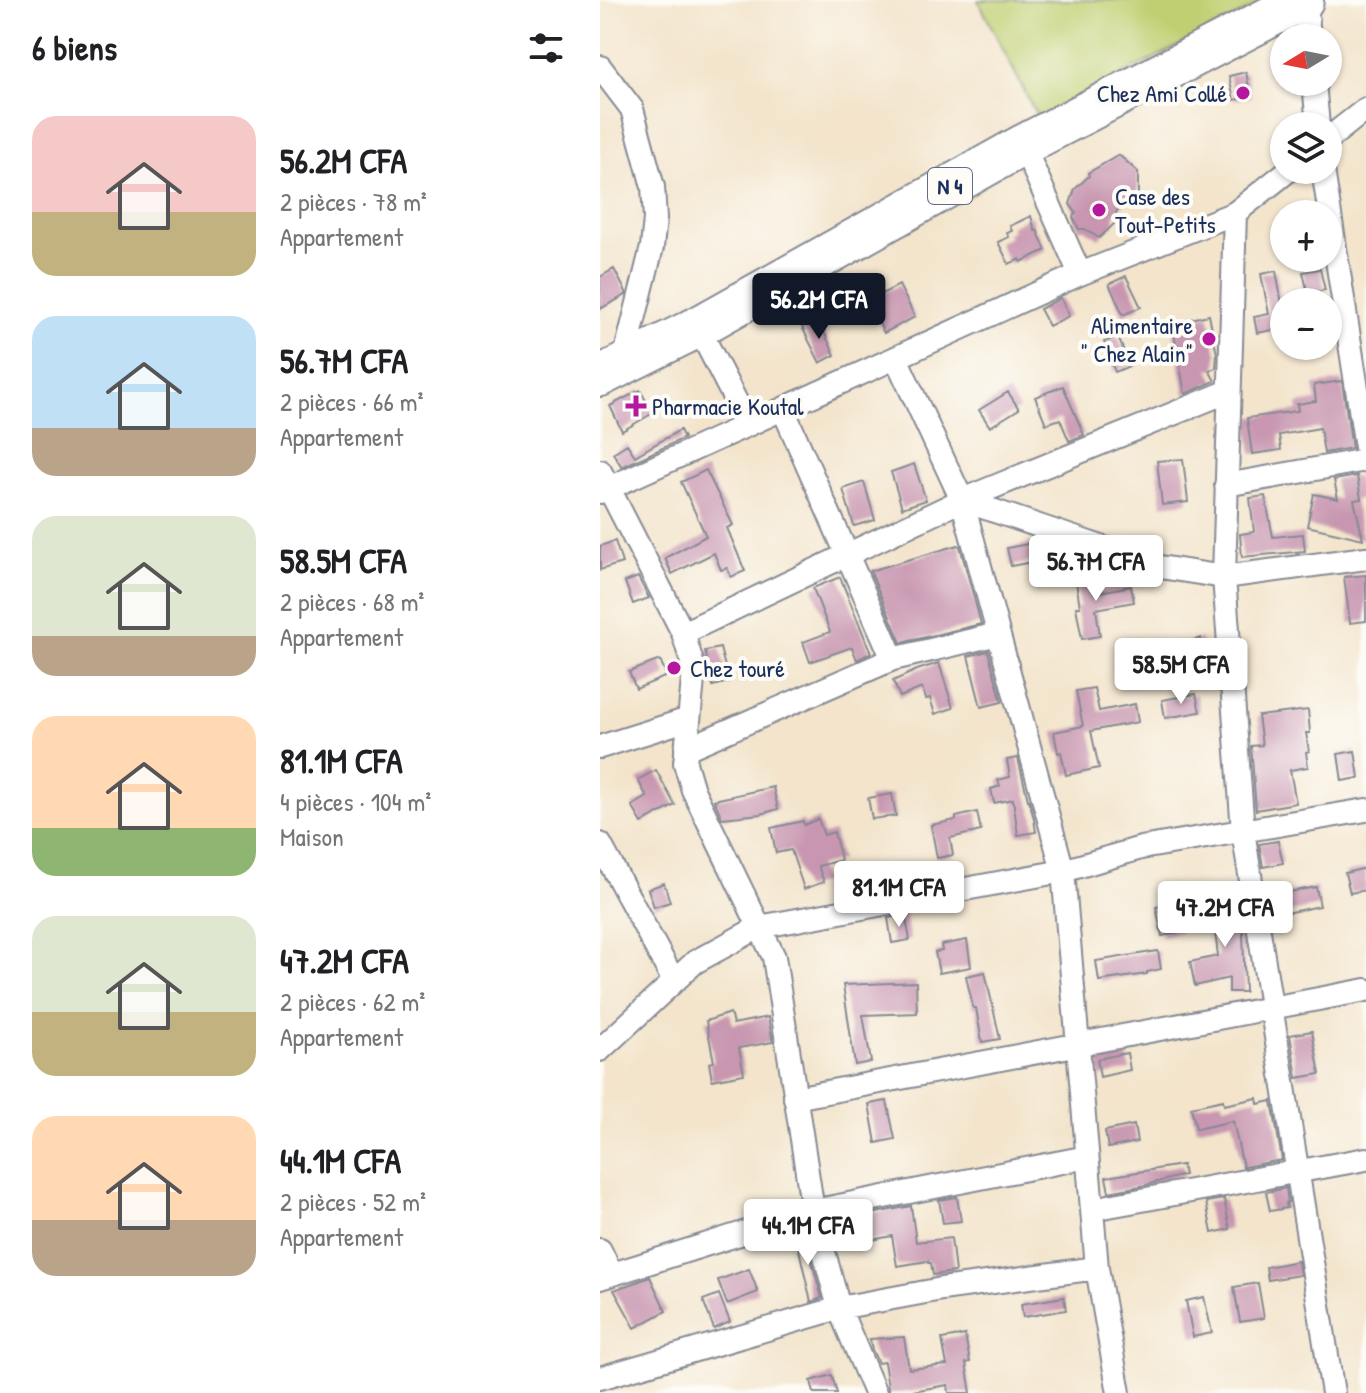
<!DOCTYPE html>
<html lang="fr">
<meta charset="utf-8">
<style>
body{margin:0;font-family:"Patrick Hand",sans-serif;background:#f2f2f2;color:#202124;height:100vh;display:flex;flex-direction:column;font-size:30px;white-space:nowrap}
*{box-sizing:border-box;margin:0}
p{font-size:26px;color:#757577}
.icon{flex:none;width:44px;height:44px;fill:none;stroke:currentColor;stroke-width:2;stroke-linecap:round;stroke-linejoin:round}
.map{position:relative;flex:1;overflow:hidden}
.sheet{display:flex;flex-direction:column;background:#fff;width:600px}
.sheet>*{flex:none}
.needle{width:52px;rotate:260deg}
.buttons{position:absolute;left:670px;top:24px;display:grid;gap:16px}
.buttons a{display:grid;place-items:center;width:72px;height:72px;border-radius:50%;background:#fff;box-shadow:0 2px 6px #0004;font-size:40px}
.price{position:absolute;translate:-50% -68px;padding:0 18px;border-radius:8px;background:#fff;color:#222;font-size:26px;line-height:52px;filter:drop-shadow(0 2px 4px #0008)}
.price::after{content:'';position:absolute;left:50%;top:48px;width:24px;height:18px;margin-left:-12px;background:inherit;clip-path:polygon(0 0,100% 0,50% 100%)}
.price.selected{background:#111827;color:#fff}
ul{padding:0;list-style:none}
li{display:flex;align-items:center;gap:24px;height:200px;padding:0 32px}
li span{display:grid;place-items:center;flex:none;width:224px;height:160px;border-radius:24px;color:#555}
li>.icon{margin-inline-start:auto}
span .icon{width:96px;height:96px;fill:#fffc;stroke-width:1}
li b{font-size:34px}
h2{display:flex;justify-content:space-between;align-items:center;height:96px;padding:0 32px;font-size:34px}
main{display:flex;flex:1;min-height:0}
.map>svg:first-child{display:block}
.green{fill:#c0cf71;stroke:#6e7f68;stroke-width:2}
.building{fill:#c896b0}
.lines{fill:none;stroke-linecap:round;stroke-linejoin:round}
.street-casing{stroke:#878a94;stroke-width:26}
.highway-casing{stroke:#878a94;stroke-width:44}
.street{stroke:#fff;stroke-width:22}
.highway{stroke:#fff;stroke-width:40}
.poi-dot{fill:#b5179e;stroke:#fdfcf7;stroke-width:3}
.labels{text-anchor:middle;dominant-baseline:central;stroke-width:8;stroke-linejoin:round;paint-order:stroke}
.shield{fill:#fdfcf7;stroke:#5f6c8c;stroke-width:2}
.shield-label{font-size:22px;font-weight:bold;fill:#1b2f5e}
.poi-label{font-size:24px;fill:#1b2f5e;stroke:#fdfcf7;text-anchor:start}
</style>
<main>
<section class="sheet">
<h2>6 biens<svg class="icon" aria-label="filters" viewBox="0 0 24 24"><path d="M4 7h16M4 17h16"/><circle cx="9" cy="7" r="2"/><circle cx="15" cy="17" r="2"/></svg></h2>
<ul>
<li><span style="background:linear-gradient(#f6c9c9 60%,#c2b280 0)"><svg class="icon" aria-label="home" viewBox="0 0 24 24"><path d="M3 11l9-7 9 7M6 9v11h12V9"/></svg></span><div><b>56.2M CFA</b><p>2 pièces · 78 m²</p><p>Appartement</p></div></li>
<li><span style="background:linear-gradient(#bfe0f5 70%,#b9a48a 0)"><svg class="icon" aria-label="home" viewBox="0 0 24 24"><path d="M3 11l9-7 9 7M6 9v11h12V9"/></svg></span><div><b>56.7M CFA</b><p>2 pièces · 66 m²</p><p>Appartement</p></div></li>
<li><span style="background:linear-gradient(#dfe7d0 75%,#b9a48a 0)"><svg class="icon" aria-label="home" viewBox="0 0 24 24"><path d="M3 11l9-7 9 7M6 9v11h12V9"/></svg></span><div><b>58.5M CFA</b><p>2 pièces · 68 m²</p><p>Appartement</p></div></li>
<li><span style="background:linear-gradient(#ffd9b3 70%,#8fb573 0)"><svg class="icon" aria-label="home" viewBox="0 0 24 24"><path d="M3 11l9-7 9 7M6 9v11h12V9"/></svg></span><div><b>81.1M CFA</b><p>4 pièces · 104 m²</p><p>Maison</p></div></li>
<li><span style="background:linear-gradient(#dfe7d0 60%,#c2b280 0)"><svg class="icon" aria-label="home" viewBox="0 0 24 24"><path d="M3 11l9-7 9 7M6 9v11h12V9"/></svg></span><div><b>47.2M CFA</b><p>2 pièces · 62 m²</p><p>Appartement</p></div></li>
<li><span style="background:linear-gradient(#ffd9b3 65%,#b9a48a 0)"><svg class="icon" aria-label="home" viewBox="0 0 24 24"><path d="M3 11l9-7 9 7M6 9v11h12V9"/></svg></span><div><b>44.1M CFA</b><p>2 pièces · 52 m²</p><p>Appartement</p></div></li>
</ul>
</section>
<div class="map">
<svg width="766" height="1393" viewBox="0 0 766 1393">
<rect width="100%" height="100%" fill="#fdfcf7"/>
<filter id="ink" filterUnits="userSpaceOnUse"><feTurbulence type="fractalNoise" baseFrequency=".0125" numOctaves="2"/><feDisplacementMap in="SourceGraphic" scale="16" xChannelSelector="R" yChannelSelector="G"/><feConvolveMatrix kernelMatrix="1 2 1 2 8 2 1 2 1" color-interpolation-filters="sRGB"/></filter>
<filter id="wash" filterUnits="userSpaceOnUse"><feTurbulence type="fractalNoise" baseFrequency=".006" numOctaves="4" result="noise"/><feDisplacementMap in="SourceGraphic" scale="32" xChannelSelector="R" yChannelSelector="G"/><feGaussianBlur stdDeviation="1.8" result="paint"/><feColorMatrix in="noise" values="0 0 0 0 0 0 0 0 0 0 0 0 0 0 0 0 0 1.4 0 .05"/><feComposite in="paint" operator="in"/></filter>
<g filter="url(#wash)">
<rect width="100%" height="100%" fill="#f3e4cb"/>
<path class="green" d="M378,0H668L438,118Z"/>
<g id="blocks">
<path class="building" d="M646,72L651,97L634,100L629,76Z
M519,155L538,172V196L519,207L515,215L514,224L499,238L485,229H479L473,217L476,213L470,204L475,189L489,176L488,173Z
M431,216L435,231L437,230L446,250L421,262L420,259L409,264L398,242L409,237L407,233L412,231L410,226Z
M14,269L26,292V295L0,309V277Z
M720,269L725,290L708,294L703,272Z
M676,271L684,315V328L657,333L654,317L669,314L661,274Z
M526,276L541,307L523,315L509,284Z
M299,285L315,317L284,333L268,301Z
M461,298L469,316L449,326L440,309Z
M609,315L617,354L616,368L609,370L615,381L585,394L572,323Z
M218,320L235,355L220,363L202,327Z
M518,337L530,366L515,372L504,342Z
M742,381L752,448L724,453L720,428L679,435L681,450L652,454L647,418L698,411L697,404L716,401L714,385Z
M463,386L484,435L469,441L460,419L446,424L435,397Z
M40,390L53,413L22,431L10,406Z
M408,392L419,409L390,427L379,410Z
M80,430L84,438L22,467L13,453L27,444L35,456Z
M583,459L588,502L562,505L557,461Z
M314,464L326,500L302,508L291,472Z
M106,470L133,525L127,528L145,571L131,577L127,568L121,570L114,553L72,574L65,558L106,536L81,482Z
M757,476L761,499L754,500L763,539L707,526L714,494L738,499L734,480Z
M264,482L275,520L254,526L243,489Z
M665,496L673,537L703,534L705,551L642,557L640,534L654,532L650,498Z
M15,541L22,563L0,570V546Z
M438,542L442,560L411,566L407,548Z
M358,545L360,546L381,624L301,643L270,571Z
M491,572L495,593L531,586L534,602L496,609L500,636L482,639L476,607H480L475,575Z
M766,575V621L750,623L744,577Z
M38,577L49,598L33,604L25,582Z
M240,577L271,653L257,660L252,647L210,662L203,642L230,632L213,588Z
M601,638L603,654L558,670L560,676L541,682L534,659Z
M120,648L129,682L113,686L105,651Z
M388,651L402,702L381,707L368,656Z
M60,660L67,676L36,689L29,672Z
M339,663L353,708L335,714L330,698L326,699L322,688L300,697L293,681L317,670Z
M494,688L499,711L535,704L538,722L491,731L499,768L466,775L461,752L458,753L454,732L483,726L476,691Z
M596,694L600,712L565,718L562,700Z
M708,710L710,733H706L709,751L706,752L708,767L690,770L696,803L656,810L651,746L662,745L658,716Z
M755,751L759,778L742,781L738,754Z
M418,758L428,800H429L434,819L436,832L418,835L413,799L394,803L391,789L400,786L398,780L410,777L407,760Z
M56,770L75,805L42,823L32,806L47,797L38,780Z
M173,787L178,809L161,814L122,818L114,800Z
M292,794L296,816L272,819L268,798Z
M377,812L381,831L350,838L353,855L337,858L331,825L356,820V817Z
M218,819L224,835L234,832L241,860L218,866L224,882L204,889L191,850L176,853L171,828L203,821L204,825Z
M678,841L683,863L663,867L659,844Z
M766,868V890L750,893L745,873Z
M64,883L70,902L54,907L48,889Z
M716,887L720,906L671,916L668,896Z
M636,891L643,933L645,992H629V978L595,986L590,962L618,956L615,931L623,930L617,894Z
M575,903L581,932L562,936L556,907Z
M305,914L310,940L292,943L288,918Z
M367,940L371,967L339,973L335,952L342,951L341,945Z
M558,951L561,969L547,972V974L499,981L496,961Z
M385,972L400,1039L382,1042L376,1008H373L366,976Z
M316,982L317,1013L263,1015L271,1062L255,1065L243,985Z
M130,1013L133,1024L168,1017L173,1042L139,1048L144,1074L112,1080L109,1063L114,1062L106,1021Z
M712,1031L720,1074L697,1078L690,1035Z
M527,1053L530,1070L500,1077L497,1059Z
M657,1098L658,1104L672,1101L682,1160L643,1167L633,1121L596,1129L591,1107L623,1100L624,1105Z
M287,1101L295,1139L276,1143L269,1104Z
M534,1125L537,1142L508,1148L505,1131Z
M582,1165L584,1175L546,1185L509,1192L506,1177Z
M686,1188L688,1202L686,1203L687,1208L670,1211L666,1192Z
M357,1197L361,1221L343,1223L339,1200Z
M624,1199L630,1229L612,1233L606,1202Z
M311,1206L316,1242L351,1238L355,1272L333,1275L331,1263H328V1261L297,1266L292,1236L237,1247L230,1222Z
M203,1230L222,1298L211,1302L195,1232Z
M698,1261L700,1275L668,1280L666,1267Z
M149,1269L158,1292L127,1304L118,1280Z
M50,1277L66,1311L35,1328L14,1290Z
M658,1283L664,1318L640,1322L634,1287Z
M119,1294L130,1322L114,1329L103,1300Z
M464,1297L466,1310L423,1317L421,1304Z
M604,1297L612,1333L593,1337L586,1301Z
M365,1335L370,1362L366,1363L371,1393H349L348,1385L301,1393H289L284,1362L278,1363L272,1350L270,1339L304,1337L309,1369L347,1365L342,1339Z
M232,1375L237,1393H214L211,1381Z"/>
</g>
</g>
<g filter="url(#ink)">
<use href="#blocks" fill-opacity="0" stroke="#878a94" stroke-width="2"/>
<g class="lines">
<defs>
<path id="street" d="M706,0L709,38
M0,67L32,109L53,187L55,219L52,247L23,364
M714,82L718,126
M728,139L766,109
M423,145L480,274
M723,170L766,447
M635,213L624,577L643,831L733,1393
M98,327L148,425
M296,358L362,500L463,871L497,1268L519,1393
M183,409L293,659
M0,471L83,633L94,669L85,763L93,790L174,957L213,1211L239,1308L275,1393
M626,485L766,460
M0,492L480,274L635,213L689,170
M362,500L510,550L535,563L624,577L766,558
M83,633L362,500L629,391
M0,747L89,719
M86,749L293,659L398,634
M0,844L74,981
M0,1050L95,962L159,927L463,871L541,848L766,810
M195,1098L766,990
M492,1209L766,1159
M0,1250L11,1273
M0,1278L213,1211L487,1157
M0,1378L239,1308L342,1289L497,1268"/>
<path id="highway" d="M0,376L98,327L423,145L703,0"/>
</defs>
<use href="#street" class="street-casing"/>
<use href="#highway" class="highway-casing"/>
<use href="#street" class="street"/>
<use href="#highway" class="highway"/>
</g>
</g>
<g class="poi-dot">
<circle cx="643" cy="93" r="8"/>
<circle cx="499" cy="210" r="8"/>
<circle cx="609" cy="339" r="8"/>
<path d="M32 394h8v8h8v8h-8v8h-8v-8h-8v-8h8z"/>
<circle cx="74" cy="668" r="8"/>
</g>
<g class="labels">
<rect class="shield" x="328" y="168" width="44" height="36" rx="6"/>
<g class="shield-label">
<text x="350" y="186">N 4</text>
</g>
<g class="poi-label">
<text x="627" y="93" text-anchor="end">Chez Ami Collé</text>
<text x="515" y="196">Case des<tspan x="515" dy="28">Tout-Petits</tspan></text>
<text x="593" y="325" text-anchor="end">Alimentaire<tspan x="593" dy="28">" Chez Alain"</tspan></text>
<text x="52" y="406">Pharmacie Koutal</text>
<text x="90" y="668">Chez touré</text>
</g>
</g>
</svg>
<div class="buttons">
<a><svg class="needle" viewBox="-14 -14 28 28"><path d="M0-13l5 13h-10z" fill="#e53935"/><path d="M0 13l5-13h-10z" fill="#757577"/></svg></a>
<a><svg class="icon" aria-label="layers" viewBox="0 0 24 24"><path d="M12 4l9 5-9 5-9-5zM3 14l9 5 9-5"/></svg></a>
<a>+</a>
<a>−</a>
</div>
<b class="price selected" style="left:219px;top:341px">56.2M CFA</b>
<b class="price" style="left:496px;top:603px">56.7M CFA</b>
<b class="price" style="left:581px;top:706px">58.5M CFA</b>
<b class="price" style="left:299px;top:929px">81.1M CFA</b>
<b class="price" style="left:625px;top:949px">47.2M CFA</b>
<b class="price" style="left:208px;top:1267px">44.1M CFA</b>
</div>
</main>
